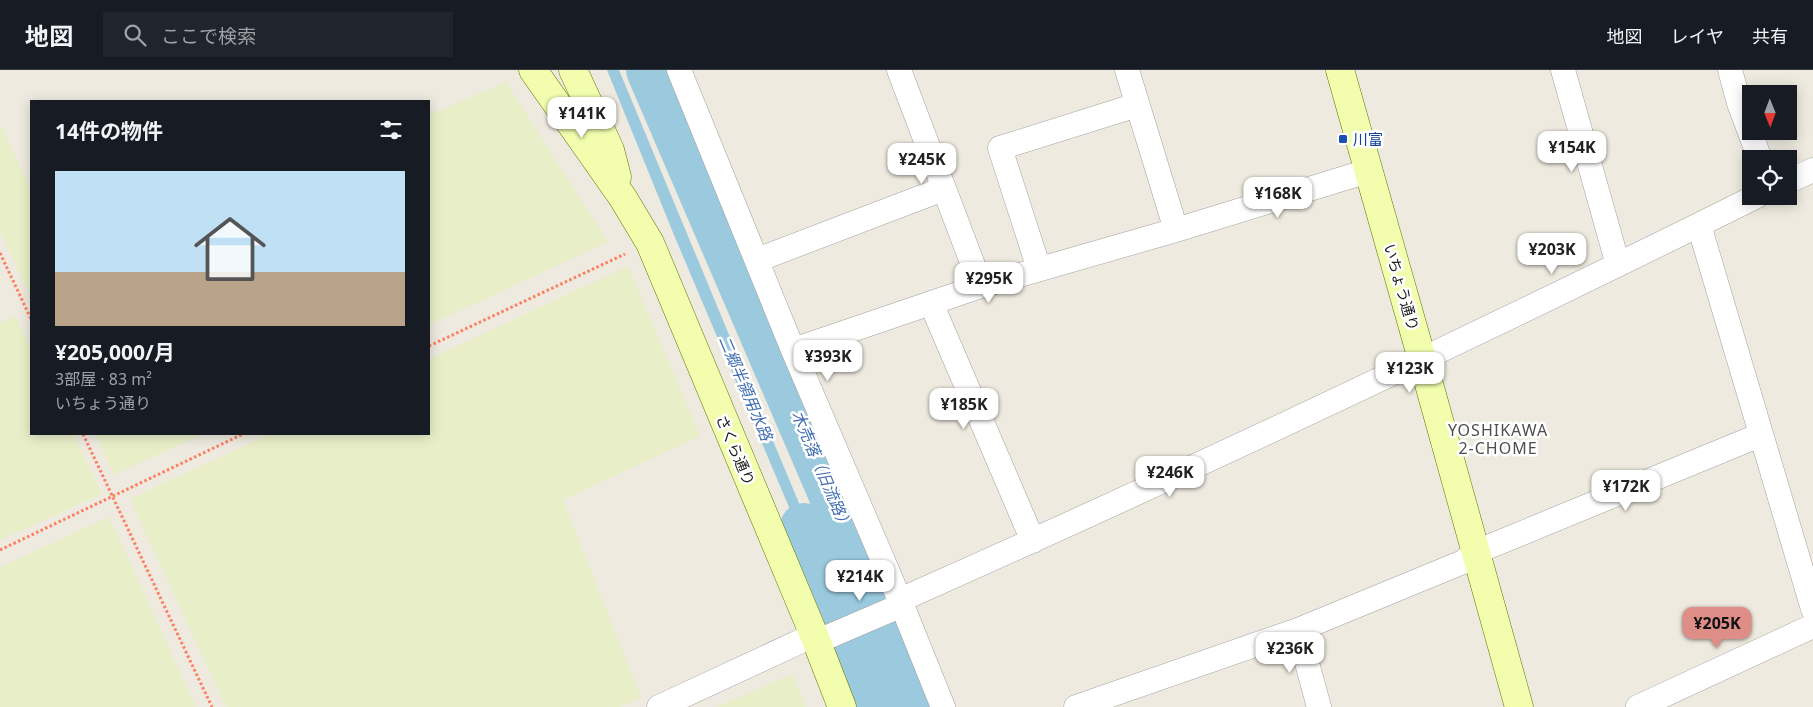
<!DOCTYPE html>
<html lang="ja">
<meta charset="utf-8">
<style>
body{margin:0;font-family:"Noto Sans","Noto Sans JP",sans-serif;background:#20242c;color:#f1f3f6;height:100vh;display:flex;flex-direction:column;font-size:19px;white-space:nowrap}
*{box-sizing:border-box;margin:0}
p{font-size:16px;color:#9ea1a6}
.icon{flex:none;width:28px;height:28px;fill:none;stroke:currentColor;stroke-width:2;stroke-linecap:round;stroke-linejoin:round}
.map{position:relative;flex:1;overflow:hidden}
.drawer{position:absolute;left:30px;top:30px;width:400px;height:335px;display:flex;flex-direction:column;background:#171b24;border-radius:0px;box-shadow:0 2px 12px #0003}
.drawer>*{flex:none}
.needle{width:32px;rotate:179deg}
.buttons{position:absolute;left:1742px;top:15px;display:grid;gap:10px}
.buttons a{display:grid;place-items:center;width:55px;height:55px;border-radius:0px;background:#171b24;box-shadow:0 2px 12px #0003;font-size:25px}
.price{position:absolute;translate:-50% -42px;padding:0 11px;border-radius:10px;background:#fff;color:#222;font-size:16px;line-height:32px;filter:drop-shadow(0 1px 2px #0008)}
.price::after{content:'';position:absolute;left:50%;top:30px;width:15px;height:11px;margin-left:-8px;background:inherit;clip-path:polygon(0 0,100% 0,50% 100%)}
.price.selected{background:#de8e87;color:#111}
ul{padding:0;list-style:none}
li{display:grid;align-content:center;gap:10px;height:265px;padding:0 25px}
li span{display:grid;place-items:center;height:155px;border-radius:0px;color:#555}
li>.icon{margin-inline-start:auto}
span .icon{width:90px;height:90px;fill:#fffc;stroke-width:1}
li b{font-size:21px}
h2{display:flex;justify-content:space-between;align-items:center;height:60px;padding:0 25px;font-size:21px}
header{display:flex;align-items:center;gap:30px;box-sizing:border-box;height:70px;padding:0 25px;background:#171b24;border-bottom:1px solid #363941}
header strong{font-size:24px}
nav{display:flex;gap:28px;margin-inline-start:auto;font-size:18px}
.search{width:350px;height:45px;background:#20242c;display:flex;align-items:center;gap:12px;box-sizing:border-box;padding:0 18px;border-radius:0px;color:#9ea1a6;font-size:19px}
.map>svg:first-child{display:block}
.farmland{fill:#e8efc8}
.water{fill:#9bcadf}
.pier{fill:#fff}
.lines{fill:none;stroke-linecap:round;stroke-linejoin:round}
.river{stroke:#9bcadf;stroke-width:48}
.street-casing{stroke:#a2a2a2;stroke-width:25}
.secondary-casing{stroke:#5c7400;stroke-width:29}
.path{stroke:#ff7e5f;stroke-width:3;stroke-dasharray:2.5 2.5;stroke-linecap:butt}
.street{stroke:#fff;stroke-width:24}
.secondary{stroke:#f2fead;stroke-width:28}
.transit-dot{fill:#1a4fb4;stroke:#fff;stroke-width:2}
.labels{text-anchor:middle;dominant-baseline:central;stroke-width:5;stroke-linejoin:round;paint-order:stroke}
.transit-label{font-size:15px;fill:#164399;stroke:#fff;text-anchor:start}
.street-label{font-size:15px;fill:#1b1b1b;stroke:#fff}
.water-label{font-size:16px;font-style:italic;fill:#426fb0;stroke:#fff}
.neighbourhood-label{font-size:16px;letter-spacing:1px;fill:#4e4e4e;stroke:#fff}
</style>
<header>
<strong>地図</strong>
<div class="search"><svg class="icon" aria-label="search" viewBox="0 0 24 24"><circle cx="10" cy="10" r="6"/><path d="M15 15l6 6"/></svg>ここで検索</div>
<nav><a>地図</a><a>レイヤ</a><a>共有</a></nav>
</header>
<div class="map">
<svg width="1813" height="637" viewBox="0 0 1813 637">
<rect width="100%" height="100%" fill="#eeeadf"/>
<path class="farmland" d="M506,12L608,172L429,255V45Z
M0,53L31,120V228L0,161Z
M628,196L700,366L563,430L641,627L620,637H226L130,429L270,364H429V289Z
M15,245L31,278V364H73L102,424L0,470V253Z
M95,364H203L114,405Z
M109,447L196,637H0V497Z
M792,604L806,637H717Z"/>
<path class="water" d="M607,0H619L833,515L824,520L674,165Z
M860,580L882,637H871L852,584Z"/>
<path class="pier" d="M883,526L896,556L840,579L828,549Z"/>
<g class="lines">
<path class="river" d="M650,0L889,556L918,637
M804,457L857,583L876,637"/>
<defs>
<path id="street" d="M679,0L793,280L902,535L943,637
M899,0L981,216
M1127,0L1176,160
M1563,0L1618,195
M1730,0L1739,33L1760,89
M1789,111L1813,100
M1699,155L1813,539
M757,190L943,119
M1039,199L1000,78L1137,35
M931,233L1033,471
M793,280L981,216L1176,160L1368,101
M900,530C1188,402 1474,267 1757,126
M1298,560L1319,637
M816,572L902,535
M659,637L814,565
M1076,637L1298,560L1463,492L1476,482L1760,365
M1638,637L1813,556"/>
<path id="secondary" d="M533,0L623,128L650,173L814,565L842,637
M573,0L610,80L617,107
M1340,0L1422,289L1519,637"/>
</defs>
<use href="#street" class="street-casing"/>
<use href="#secondary" class="secondary-casing"/>
<path class="path" d="M0,183L31,249
M429,276L625,184
M83,364L212,637
M0,480L243,364"/>
<use href="#street" class="street"/>
<use href="#secondary" class="secondary"/>
</g>
<rect class="transit-dot" x="1338" y="64" width="10" height="10" rx="2.5"/>
<g class="labels">
<g class="transit-label">
<text x="1353" y="69">川富</text>
</g>
<g class="street-label">
<text transform="translate(1402 217) rotate(74)">いちょう通り</text>
<text transform="translate(736 380) rotate(67)">さくら通り</text>
</g>
<g class="water-label">
<text transform="translate(746 318) rotate(67)">二郷半領用水路</text>
<text transform="translate(822 400) rotate(67)">木売落（旧流路）</text>
</g>
<g class="neighbourhood-label">
<text x="1498" y="360">YOSHIKAWA<tspan x="1498" dy="18">2-CHOME</tspan></text>
</g>
</g>
</svg>
<div class="buttons">
<a><svg class="needle" viewBox="-14 -14 28 28"><path d="M0-13l5 13h-10z" fill="#e53935"/><path d="M0 13l5-13h-10z" fill="#9ea1a6"/></svg></a>
<a><svg class="icon" aria-label="locate" viewBox="0 0 24 24"><circle cx="12" cy="12" r="6"/><path d="M12 2v4M12 18v4M2 12h4M18 12h4"/></svg></a>
</div>
<b class="price" style="left:582px;top:69px">¥141K</b>
<b class="price" style="left:1572px;top:103px">¥154K</b>
<b class="price" style="left:922px;top:115px">¥245K</b>
<b class="price" style="left:1278px;top:149px">¥168K</b>
<b class="price" style="left:1552px;top:205px">¥203K</b>
<b class="price" style="left:989px;top:234px">¥295K</b>
<b class="price" style="left:828px;top:312px">¥393K</b>
<b class="price" style="left:1410px;top:324px">¥123K</b>
<b class="price" style="left:964px;top:360px">¥185K</b>
<b class="price" style="left:1170px;top:428px">¥246K</b>
<b class="price" style="left:1626px;top:442px">¥172K</b>
<b class="price" style="left:860px;top:532px">¥214K</b>
<b class="price selected" style="left:1717px;top:579px">¥205K</b>
<b class="price" style="left:1290px;top:604px">¥236K</b>
<section class="drawer">
<h2>14件の物件<svg class="icon" aria-label="filters" viewBox="0 0 24 24"><path d="M4 7h16M4 17h16"/><circle cx="9" cy="7" r="2"/><circle cx="15" cy="17" r="2"/></svg></h2>
<ul>
<li><span style="background:linear-gradient(#bfe0f5 65%,#b9a48a 0)"><svg class="icon" aria-label="home" viewBox="0 0 24 24"><path d="M3 11l9-7 9 7M6 9v11h12V9"/></svg></span><div><b>¥205,000/月</b><p>3部屋 · 83 m²</p><p>いちょう通り</p></div></li>
</ul>
</section>
</div>
